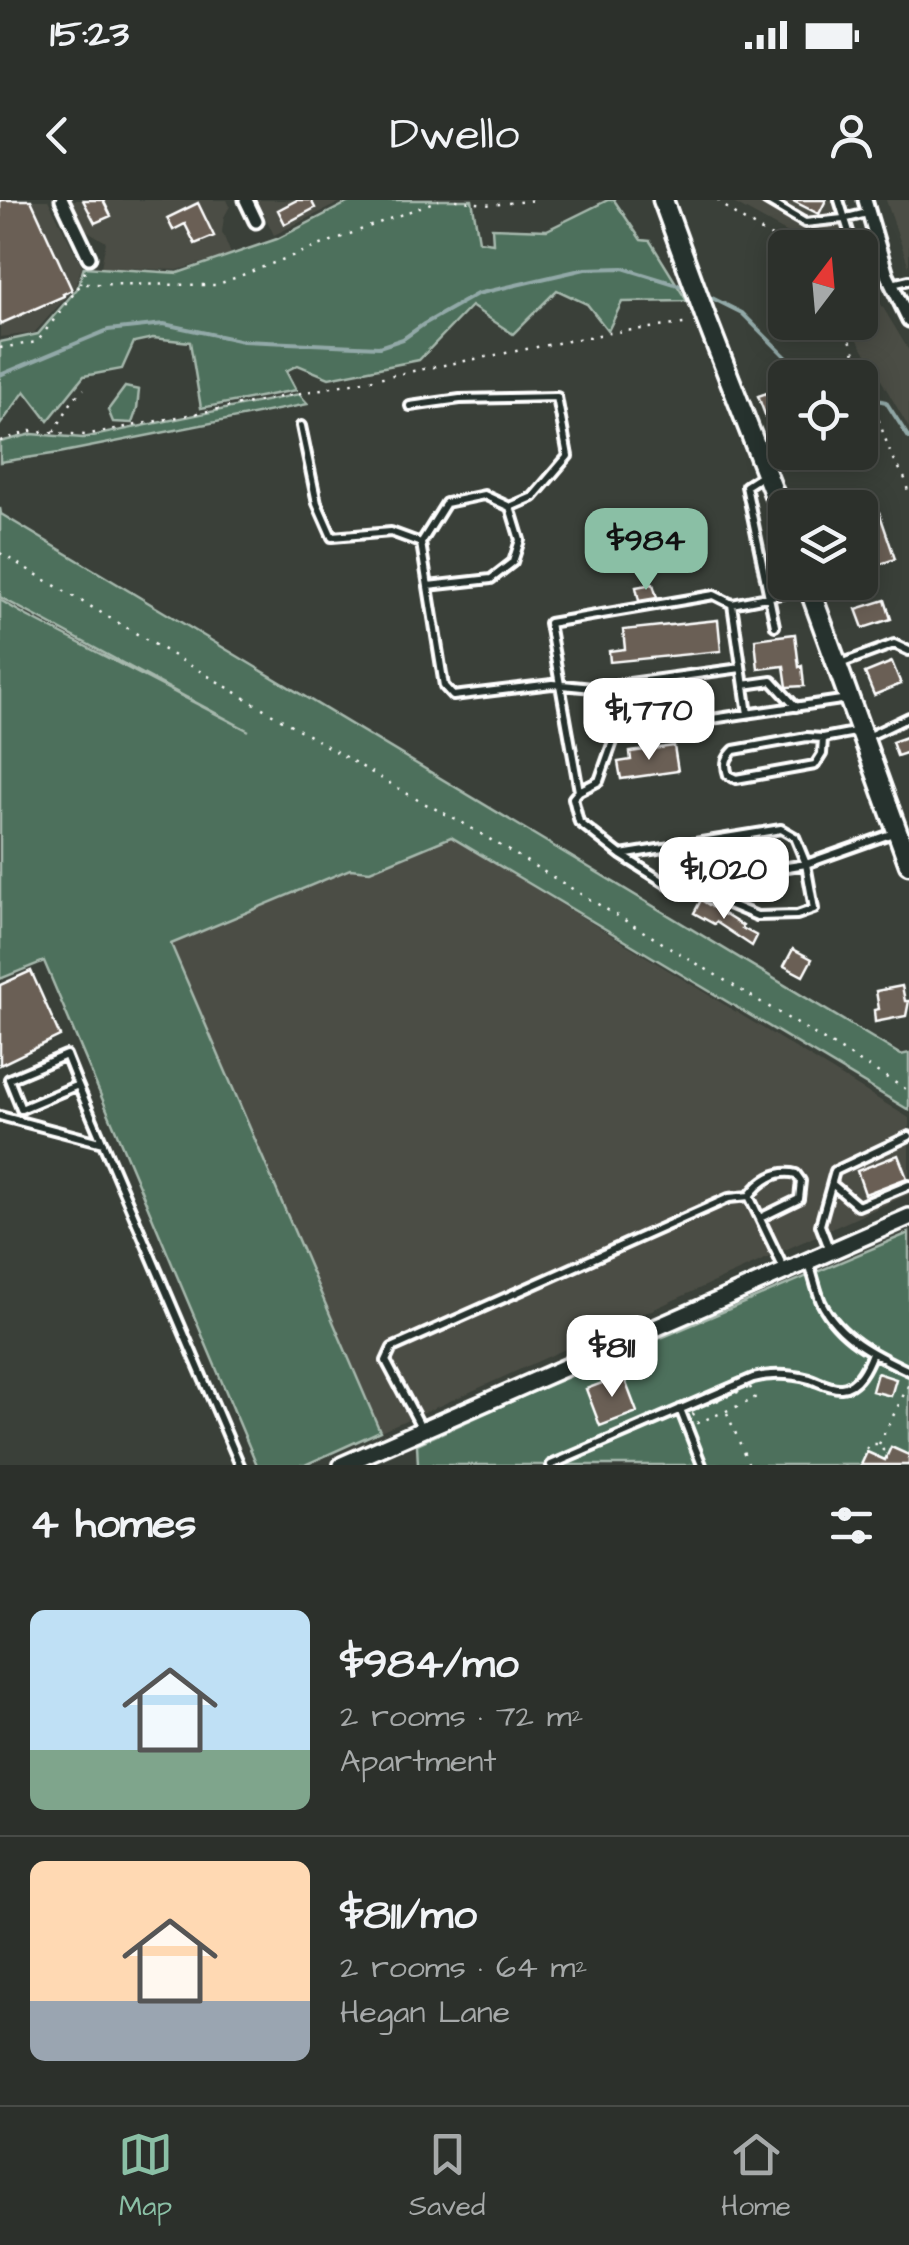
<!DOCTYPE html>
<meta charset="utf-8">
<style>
body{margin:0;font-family:"Architects Daughter",sans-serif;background:#343833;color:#f1f3f6;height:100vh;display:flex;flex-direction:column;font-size:38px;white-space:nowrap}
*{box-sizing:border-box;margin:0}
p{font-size:32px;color:#a6a9a9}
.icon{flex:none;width:55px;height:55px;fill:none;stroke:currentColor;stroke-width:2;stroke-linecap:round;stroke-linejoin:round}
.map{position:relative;height:1265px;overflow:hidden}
.side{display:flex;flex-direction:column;background:#2c302b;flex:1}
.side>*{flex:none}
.needle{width:65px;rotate:16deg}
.tools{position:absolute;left:768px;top:30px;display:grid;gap:20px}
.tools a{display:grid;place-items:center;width:110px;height:110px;border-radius:15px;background:#2c302b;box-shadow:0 5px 25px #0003,0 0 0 2px #484b47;font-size:50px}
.price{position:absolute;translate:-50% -85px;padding:0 22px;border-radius:20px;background:#fff;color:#222;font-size:32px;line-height:65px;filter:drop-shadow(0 2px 5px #0008)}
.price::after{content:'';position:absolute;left:50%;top:60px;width:30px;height:22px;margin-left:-15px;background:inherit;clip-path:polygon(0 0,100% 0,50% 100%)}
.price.current{background:#8abfa5;color:#111}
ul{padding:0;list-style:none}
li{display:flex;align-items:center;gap:30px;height:250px;padding:0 30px}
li+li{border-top:2px solid #484b47}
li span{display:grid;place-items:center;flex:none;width:280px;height:200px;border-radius:15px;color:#555}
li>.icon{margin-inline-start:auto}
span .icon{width:120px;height:120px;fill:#fffc;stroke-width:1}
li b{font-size:42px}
h2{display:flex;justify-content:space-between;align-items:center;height:120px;padding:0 30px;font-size:42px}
.status{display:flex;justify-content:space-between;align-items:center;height:70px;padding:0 50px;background:#2c302b;direction:ltr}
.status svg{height:28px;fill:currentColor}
header{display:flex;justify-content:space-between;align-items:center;height:130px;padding:0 30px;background:#2c302b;font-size:45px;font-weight:600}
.dock{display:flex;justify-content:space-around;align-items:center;height:140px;border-top:2px solid #484b47;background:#2c302b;font-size:28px;color:#a6a9a9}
.dock a{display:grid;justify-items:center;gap:5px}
.dock .current{color:#8abfa5}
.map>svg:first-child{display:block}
.built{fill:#4c4d45}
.green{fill:#4e705b;stroke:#a6b8ad;stroke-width:2.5}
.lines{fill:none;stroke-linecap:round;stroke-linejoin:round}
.stream{stroke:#92a9a8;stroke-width:4}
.building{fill:#6a5f54;stroke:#fff;stroke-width:2.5}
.service-casing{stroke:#fff;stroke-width:14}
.minor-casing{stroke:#fff;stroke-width:19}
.tertiary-casing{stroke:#fff;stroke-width:22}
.secondary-casing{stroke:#fff;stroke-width:25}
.path{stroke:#fff;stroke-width:2.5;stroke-dasharray:2.5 8;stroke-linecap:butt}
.service{stroke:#26332d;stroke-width:6}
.minor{stroke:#26332d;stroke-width:11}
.tertiary{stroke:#26332d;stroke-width:15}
.secondary{stroke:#26332d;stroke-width:18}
</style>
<div class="status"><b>15:23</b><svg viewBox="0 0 49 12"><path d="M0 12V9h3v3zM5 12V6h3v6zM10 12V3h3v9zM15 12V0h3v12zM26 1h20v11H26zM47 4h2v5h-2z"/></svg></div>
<header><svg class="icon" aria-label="back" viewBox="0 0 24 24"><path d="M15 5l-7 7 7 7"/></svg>Dwello<svg class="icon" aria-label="person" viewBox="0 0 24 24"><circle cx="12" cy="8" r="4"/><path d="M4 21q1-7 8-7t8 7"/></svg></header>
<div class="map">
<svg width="909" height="1265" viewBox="0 0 909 1265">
<rect width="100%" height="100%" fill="#3a4039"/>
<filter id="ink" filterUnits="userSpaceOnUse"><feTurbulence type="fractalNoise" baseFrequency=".01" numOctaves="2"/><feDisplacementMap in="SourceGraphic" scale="20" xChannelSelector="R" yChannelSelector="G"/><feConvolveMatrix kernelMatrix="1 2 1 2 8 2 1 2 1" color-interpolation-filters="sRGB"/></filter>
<g filter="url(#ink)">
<path class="built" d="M0,0H48L82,66L75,87L34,133L0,137Z
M72,0H227L230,6L224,17L222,32L231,54L178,70L101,67L106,42L86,30Z
M257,0H345L274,35Z
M728,0H845L875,94L909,151V228L848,123L860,122V48L805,47L799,39Z
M886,0H909V67Z
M451,637L909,918V994L439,1206L380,1231L170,744L350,669L370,671Z"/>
<path class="green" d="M353,0H472L479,41L493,43L492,28L547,30L608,0H614L641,40L650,41L687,101L622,102L608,131L587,104L557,90L513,134L471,106L419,160L329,178L298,165L286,171L296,190L201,208L190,142L153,138L134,142L122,169L84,176L48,221L25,191L0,225V142L38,134L77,89L84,67L178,73L277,39Z
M125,187L139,190L137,209L132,223L113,222L108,210Z
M299,194L308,204L59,253L0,262V242L32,234L83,238Z
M0,308L1,314L901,855L909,853V910L451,637L370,671L350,669L171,744L380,1231L305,1265H257L44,761L0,779V400L27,416L249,531L0,397Z
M909,1033V1265H418L417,1244L526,1195Z"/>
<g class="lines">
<path class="stream" d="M706,95L742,113L792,163L811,178
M0,175L108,130L164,124L243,141L379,147L403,139L424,124L477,94L585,69L623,68L688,88
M860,196L886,202L909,238"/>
</g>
<path class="building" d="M0,0H31L72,90L63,94L64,96L0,124Z
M83,0H103L111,16L95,23Z
M297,0H311L315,8L285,24L278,10Z
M791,0H826L819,14Z
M198,3L214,36L195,44L185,24L173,30L167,18Z
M785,187V244L777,247L758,196Z
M852,295L856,308H821V306Z
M879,312L895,359L860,371V318Z
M653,384L657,398L639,401L636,387Z
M885,400L891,419L863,428L856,409Z
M718,420L721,451L610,462L609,451L625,449L623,430Z
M795,434L799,467L802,466L804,486L787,487L784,466L758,469L755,439Z
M892,462L901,484L874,495L865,473Z
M909,536V552L897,556L892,542Z
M674,546L678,571L621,579L618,562L631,560L630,552Z
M701,700L743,726L742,728L757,736L752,746L716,722L714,724L694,713Z
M793,749L812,759L803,776L784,766Z
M31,771L60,836L0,865V785Z
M902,786L905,801H909L906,816L875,822L874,810L879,809L876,791Z
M898,955L907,978L865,994L857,971Z
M877,1173L896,1179L891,1196L872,1191Z
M623,1175L637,1212L600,1226L586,1189Z
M891,1247L909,1255V1265H861L867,1252L885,1260Z"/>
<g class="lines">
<defs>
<path id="service" d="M766,0L805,23L843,19L867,13
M839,0L854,48
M860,59L880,53
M892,84L909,80
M410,206L460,199L557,197L568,256L533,297L510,307
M301,226L317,303L332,337L391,332L421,343
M763,275L746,286L775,426
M428,386L491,379L513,362L520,340L510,307L484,295L446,303L421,343L444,486L453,496L552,484L593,488L741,468
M732,404L748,514
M840,464L894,444L909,451
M744,485L772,481L796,507
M593,488L601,518L616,533
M616,533L599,581L579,591L573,598L579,622L621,655L781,629L795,637L806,664L814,709L797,715L757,716L700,692L670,686L621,655
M616,533L848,499
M823,538L822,554L815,565L736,579L728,575C724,563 726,558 734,550L807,537L823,538L860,531
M865,538L909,517
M579,591L549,423L714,395L732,404L806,389
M676,685L806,664L896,632
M66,855L78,885L21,909L9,879Z
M78,885L240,1265
M0,916L103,943
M832,984L858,1006L909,985
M749,996C760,981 777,969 796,974L801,981L799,999L760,1018
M830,1051L820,1025L835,971L909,936
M809,1063C813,1075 816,1090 821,1102C839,1138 875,1155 909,1171
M680,1209L702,1265
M422,1229L386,1161L392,1148L729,998L749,996L785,1071
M551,1265L753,1178C772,1173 791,1174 810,1179C819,1182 831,1189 841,1188C858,1187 867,1166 872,1153"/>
<path id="minor" d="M62,0L89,57
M246,0L256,21
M865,0L887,75L909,120"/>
<path id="tertiary" d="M342,1265L909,1017"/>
<path id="secondary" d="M663,0L707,121L785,322
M807,382L909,664"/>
</defs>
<use href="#service" class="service-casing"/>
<use href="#minor" class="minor-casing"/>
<use href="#tertiary" class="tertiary-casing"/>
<use href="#secondary" class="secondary-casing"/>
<path class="path" d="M456,0L491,5L536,0
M718,0L735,15L790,48
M81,84L86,68
M841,122L847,131L890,252L905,279L909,296
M0,148L37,142L81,84L216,85L439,0
M54,232L74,198L84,189
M0,241L30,231L85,235L609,133L691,123
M0,353L418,600L461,622L909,891
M750,1187L755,1199L697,1223L692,1211Z
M727,1213L749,1265
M879,1244L909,1184
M866,1249L871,1244H879L883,1250L882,1257"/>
<use href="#service" class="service"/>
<use href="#minor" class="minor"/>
<use href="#tertiary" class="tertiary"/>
<use href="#secondary" class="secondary"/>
</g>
</g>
</svg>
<div class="tools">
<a><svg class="needle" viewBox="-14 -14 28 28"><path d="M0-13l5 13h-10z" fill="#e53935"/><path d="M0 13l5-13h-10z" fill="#a6a9a9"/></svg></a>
<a><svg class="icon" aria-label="locate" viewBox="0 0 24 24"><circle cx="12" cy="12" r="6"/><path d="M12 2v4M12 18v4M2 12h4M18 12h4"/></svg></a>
<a><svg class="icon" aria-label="layers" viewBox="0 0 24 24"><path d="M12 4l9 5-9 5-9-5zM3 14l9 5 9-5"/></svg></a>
</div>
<b class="price current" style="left:646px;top:393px">$984</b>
<b class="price" style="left:649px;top:563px">$1,770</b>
<b class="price" style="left:724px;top:722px">$1,020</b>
<b class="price" style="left:612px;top:1200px">$811</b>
</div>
<section class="side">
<h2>4 homes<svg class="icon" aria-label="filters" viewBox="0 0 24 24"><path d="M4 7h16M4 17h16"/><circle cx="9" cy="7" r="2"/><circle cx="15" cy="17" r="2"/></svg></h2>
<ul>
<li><span style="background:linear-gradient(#bfe0f5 70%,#7fa58c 0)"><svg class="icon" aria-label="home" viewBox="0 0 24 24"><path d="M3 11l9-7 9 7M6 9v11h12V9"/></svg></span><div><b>$984/mo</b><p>2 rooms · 72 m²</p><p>Apartment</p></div></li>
<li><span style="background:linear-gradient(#ffd9b3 70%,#9aa5b1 0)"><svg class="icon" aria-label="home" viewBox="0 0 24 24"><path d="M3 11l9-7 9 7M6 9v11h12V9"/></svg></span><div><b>$811/mo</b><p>2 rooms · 64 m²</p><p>Hegan Lane</p></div></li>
</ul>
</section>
<nav class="dock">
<a class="current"><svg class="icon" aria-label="map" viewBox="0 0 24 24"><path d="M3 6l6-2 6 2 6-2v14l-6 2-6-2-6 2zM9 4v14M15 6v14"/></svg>Map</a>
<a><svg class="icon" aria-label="saved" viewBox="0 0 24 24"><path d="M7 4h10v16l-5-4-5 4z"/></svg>Saved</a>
<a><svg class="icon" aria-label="home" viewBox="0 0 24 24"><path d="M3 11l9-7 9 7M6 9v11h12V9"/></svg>Home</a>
</nav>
